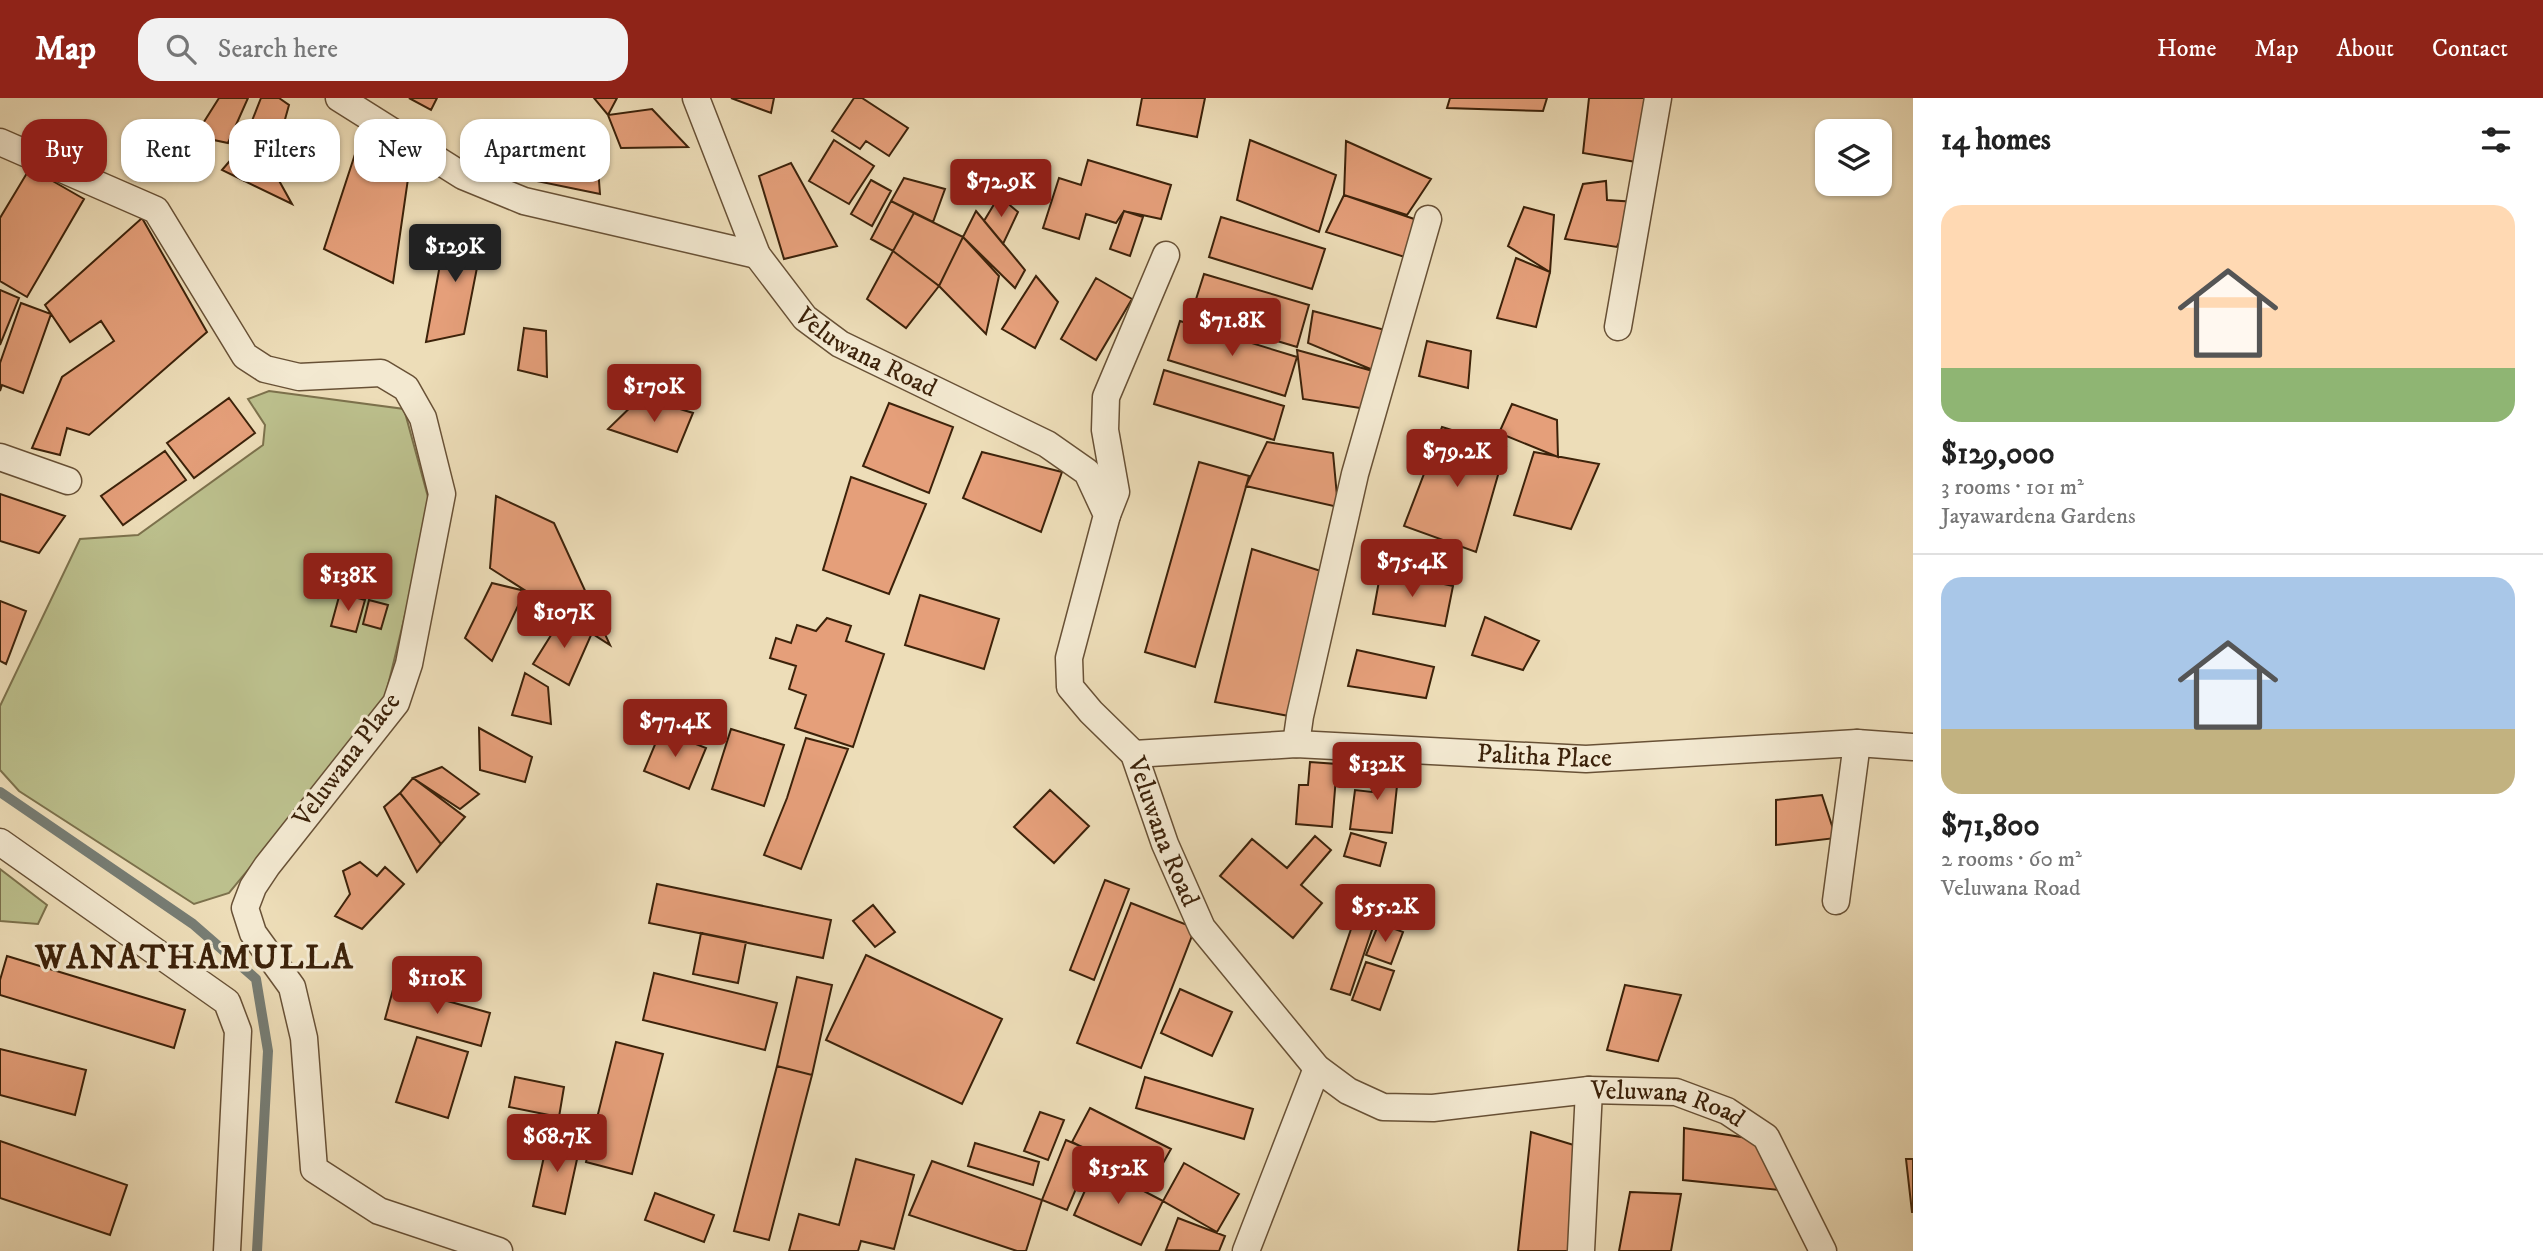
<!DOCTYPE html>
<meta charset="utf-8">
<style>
body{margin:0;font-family:"IM FELL DW Pica",serif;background:#f2f2f2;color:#222;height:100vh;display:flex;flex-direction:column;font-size:26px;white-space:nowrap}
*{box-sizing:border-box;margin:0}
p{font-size:23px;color:#767676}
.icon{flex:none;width:38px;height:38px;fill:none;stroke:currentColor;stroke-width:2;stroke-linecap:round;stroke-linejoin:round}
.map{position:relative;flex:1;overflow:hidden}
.details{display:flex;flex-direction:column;background:#fff;width:630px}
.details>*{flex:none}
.banner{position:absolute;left:21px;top:21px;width:665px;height:63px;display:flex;gap:14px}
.buttons{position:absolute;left:1815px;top:21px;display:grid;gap:14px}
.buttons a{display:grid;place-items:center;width:77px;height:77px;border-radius:14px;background:#fff;box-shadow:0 2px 5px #0004;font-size:35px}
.price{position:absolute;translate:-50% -60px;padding:0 16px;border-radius:7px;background:#8f2418;color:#fff;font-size:23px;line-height:46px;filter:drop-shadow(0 2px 4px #0008)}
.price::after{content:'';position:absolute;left:50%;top:42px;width:21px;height:16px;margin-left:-10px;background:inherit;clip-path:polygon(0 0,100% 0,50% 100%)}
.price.on{background:#222;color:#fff}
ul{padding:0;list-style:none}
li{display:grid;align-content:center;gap:14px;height:371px;padding:0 28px}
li+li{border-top:2px solid #e0e0e0}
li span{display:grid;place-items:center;height:217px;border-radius:21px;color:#555}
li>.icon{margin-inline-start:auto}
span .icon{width:126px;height:126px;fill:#fffc;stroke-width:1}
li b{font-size:30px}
h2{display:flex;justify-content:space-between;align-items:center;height:84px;padding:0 28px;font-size:30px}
.chip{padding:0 24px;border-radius:21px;background:#fff;box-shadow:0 2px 5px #0004;font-size:24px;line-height:63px}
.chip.on{background:#8f2418;color:#fff}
header{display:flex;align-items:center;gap:42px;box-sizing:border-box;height:98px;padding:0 35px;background:#8f2418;color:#fff}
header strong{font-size:33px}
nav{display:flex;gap:38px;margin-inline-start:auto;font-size:24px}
.search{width:490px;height:63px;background:#f2f2f2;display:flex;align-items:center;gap:18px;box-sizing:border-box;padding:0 24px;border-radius:21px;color:#767676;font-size:26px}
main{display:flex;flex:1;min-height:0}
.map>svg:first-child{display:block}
.green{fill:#bcc08d;stroke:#7c714c;stroke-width:2}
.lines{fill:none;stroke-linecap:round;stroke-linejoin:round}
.stream{stroke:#777d74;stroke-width:10}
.building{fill:#e59f7a;stroke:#3c220a;stroke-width:2}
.street-casing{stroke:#685136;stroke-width:29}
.street{stroke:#f3e9d1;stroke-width:26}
.labels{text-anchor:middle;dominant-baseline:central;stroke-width:6;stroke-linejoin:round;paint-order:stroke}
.street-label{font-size:26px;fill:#3c220a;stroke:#f3e9d1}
.district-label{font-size:33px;font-weight:bold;letter-spacing:2px;fill:#3c220a;stroke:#f3e9d1}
</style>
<header>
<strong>Map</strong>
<div class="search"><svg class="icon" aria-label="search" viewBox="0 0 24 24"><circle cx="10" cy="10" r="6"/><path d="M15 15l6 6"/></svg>Search here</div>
<nav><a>Home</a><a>Map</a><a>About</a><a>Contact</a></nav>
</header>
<main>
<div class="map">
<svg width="1913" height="1153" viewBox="0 0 1913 1153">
<rect width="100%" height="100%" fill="#edddb8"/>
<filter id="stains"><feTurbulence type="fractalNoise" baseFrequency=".00286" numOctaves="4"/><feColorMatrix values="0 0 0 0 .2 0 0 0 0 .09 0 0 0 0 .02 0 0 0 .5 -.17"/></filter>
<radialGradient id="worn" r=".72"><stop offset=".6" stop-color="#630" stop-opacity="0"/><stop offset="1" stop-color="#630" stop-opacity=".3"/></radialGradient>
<path class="green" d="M269,293L404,311L431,410L383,608L229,795L194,806L19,693L0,672V608L80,441L138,437L263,347L265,327L248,301Z
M0,771L47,807L38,826L0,823Z"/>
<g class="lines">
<path class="stream" d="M0,694L193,826L256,881L268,953L257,1153"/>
</g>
<path class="building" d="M219,0H248L228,45L195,38Z
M261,0H279L289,7L279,43H244Z
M409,0H437L431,12Z
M594,0H617L608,17Z
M731,0H774L771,15Z
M854,0H862L908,30L889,58L866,43L860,51L832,33Z
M1142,0H1205L1197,39L1137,27Z
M1450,0H1547L1543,13L1447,10Z
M1589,0H1645L1636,64L1583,55Z
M652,11L688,49L621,50L608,17Z
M529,38L597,57L600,96L522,80Z
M834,42L874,68L849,106L809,83Z
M1250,42L1336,77L1319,134L1237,102Z
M1346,43L1431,81L1407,117L1344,97Z
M358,47L410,67L393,185L324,151Z
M240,51L277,79L292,106L222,72Z
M1088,62L1171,87L1161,121L1124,113L1116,125L1086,116L1079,141L1043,130L1059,80L1081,87Z
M791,65L837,148L784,161L759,78Z
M30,70L84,101L27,199L0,183V120Z
M904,80L945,91L933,124L891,103Z
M871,82L891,93L872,128L851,116Z
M1606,83L1607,102L1636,104L1617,149L1565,141L1583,86Z
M1344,97L1420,123L1411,161L1326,134Z
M999,98L1018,114L1003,146L984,123Z
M891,103L914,115L893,153L871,141Z
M1524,109L1554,117L1550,174L1508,148Z
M976,113L1025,172L1015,190L963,139Z
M1124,113L1143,119L1130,158L1110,151Z
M914,115L963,139L939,188L893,153Z
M1221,119L1325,151L1312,191L1209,159Z
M142,120L207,234L89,337L67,330L60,357L32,350L62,279L114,243L101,223L70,244L45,207Z
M447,128L483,139L464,236L426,244Z
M963,139L999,178L986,236L939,188Z
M893,153L939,188L906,230L867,201Z
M1516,160L1550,174L1536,229L1497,220Z
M1204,176L1309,207L1297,249L1191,217Z
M1036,178L1058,204L1035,250L1002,231Z
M1096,180L1132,201L1096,262L1061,241Z
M0,192L19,200L0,247Z
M21,205L51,216L23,295L2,287L0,293V265Z
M1313,213L1385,232L1380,275L1308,245Z
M1180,223L1297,259L1285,298L1168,262Z
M524,230L546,233L547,279L518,272Z
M1427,243L1471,253L1468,290L1419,278Z
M1297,252L1380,275L1373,312L1303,301Z
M1164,272L1284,308L1274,342L1154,306Z
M641,299L693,315L677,354L608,331Z
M229,300L255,335L194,380L167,345Z
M889,305L953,329L929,395L863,368Z
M1512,306L1557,322L1558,359L1499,335Z
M1442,329L1506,349L1476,454L1404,428Z
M1267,344L1333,355L1338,409L1246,388Z
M165,353L186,382L123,427L101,398Z
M982,354L1062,374L1041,434L963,400Z
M1534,354L1599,366L1571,431L1514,417Z
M1199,364L1249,378L1195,569L1145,554Z
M851,379L926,406L889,496L823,472Z
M0,396L65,418L39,455L0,443Z
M496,398L554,425L610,547L490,470Z
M1252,451L1330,476L1289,618L1215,604Z
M1381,472L1453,488L1445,528L1373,516Z
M492,485L525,493L492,563L465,540Z
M340,495L365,502L356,534L331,528Z
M920,497L999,521L984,571L905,547Z
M369,502L388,507L381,531L363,526Z
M0,503L26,513L6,566L0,563Z
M563,518L592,535L569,587L533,566Z
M1485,519L1539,543L1523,572L1472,557Z
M827,520L851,528L846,543L884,556L853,649L795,630L806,597L789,591L796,568L770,560L776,540L791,545L797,527L816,533Z
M1357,552L1434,569L1426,600L1348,588Z
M525,575L548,589L551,626L512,617Z
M479,630L532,659L525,684L480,672Z
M731,631L784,647L764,708L712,691Z
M661,632L706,650L689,691L644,673Z
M806,640L848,651L801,771L764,757L787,700Z
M1310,664L1337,666L1332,729L1296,726L1299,687H1308Z
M1375,666L1399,669L1392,735L1350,731L1355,692L1372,694Z
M442,669L479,696L460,711L413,680Z
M413,680L465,719L441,746L400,695Z
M1050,692L1089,728L1054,765L1014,729Z
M400,695L441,746L417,774L384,709Z
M1822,697L1836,740L1776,747V702Z
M1351,735L1386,745L1380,768L1344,758Z
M1315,738L1331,752L1301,787L1322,805L1293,840L1220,778L1252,741L1287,770Z
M360,764L377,778L385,769L404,786L362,831L335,818L350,796L343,773Z
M1105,782L1129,791L1094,882L1070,872Z
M657,786L831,822L823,860L649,825Z
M1131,805L1195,830L1141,970L1077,945Z
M873,807L895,834L875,849L853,823Z
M1355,819L1374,826L1350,897L1331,891Z
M1379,825L1403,834L1391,866L1366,857Z
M701,835L746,844L738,885L693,876Z
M866,857L1002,921L962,1006L826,942Z
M7,858L185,912L174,950L0,897V882Z
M1366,864L1394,873L1380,912L1352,902Z
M654,875L777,905L765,952L643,922Z
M797,879L832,887L812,977L777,968Z
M1625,887L1681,897L1658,963L1607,952Z
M394,888L490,915L481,948L385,921Z
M1180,891L1232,914L1212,958L1161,935Z
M417,939L468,954L448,1020L396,1004Z
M616,944L663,956L632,1076L586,1064Z
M0,951L86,972L75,1017L0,997Z
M777,968L812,977L769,1142L734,1133Z
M515,979L564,989L559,1019L509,1009Z
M1145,979L1253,1011L1244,1041L1136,1010Z
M1090,1010L1171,1051L1152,1085L1072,1044Z
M1040,1014L1064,1022L1048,1062L1024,1053Z
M1684,1030L1760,1042L1779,1092L1683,1082Z
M1531,1034L1577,1048L1572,1153H1518Z
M549,1036L581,1043L565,1116L533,1108Z
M1066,1042L1092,1053L1067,1112L1042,1102Z
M0,1043L127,1087L110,1137L0,1100Z
M975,1045L1039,1064L1033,1087L968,1068Z
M856,1061L914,1077L894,1151L861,1143L858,1153H789L799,1116L839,1127Z
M1906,1061H1913V1114H1912Z
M932,1063L1042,1102L1026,1153H1017L909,1117Z
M1184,1065L1239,1096L1217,1134L1163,1103Z
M1096,1068L1163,1103L1141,1147L1074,1117Z
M1630,1094L1681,1096L1671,1153H1619Z
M655,1095L714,1117L704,1144L645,1122Z
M1178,1120L1225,1138L1219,1153L1166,1152Z"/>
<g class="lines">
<defs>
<g id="street">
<path d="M339,0L463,78L524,103L757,157"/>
<path id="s1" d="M696,0L757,157L805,220L840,246L1047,346L1087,374L1107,417L1069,560L1070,589L1091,614L1134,656L1165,746L1202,830L1317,970L1348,993L1383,1009L1433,1010L1589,992L1676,994L1727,1013L1766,1039L1823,1153"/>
<path d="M0,44L156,112L245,258L265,271L299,279L381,275L406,290L423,320L442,396L409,566L396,605L267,768L253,789L245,810L253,835L292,889L304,940L314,1071L379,1113L499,1153"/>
<path d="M1618,229L1658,0"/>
<path d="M0,359L68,383"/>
<path d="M1107,417L1116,394L1105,332L1106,299L1166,157"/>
<path d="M1296,646L1300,618L1355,376L1428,121"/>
<path id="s2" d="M1134,656L1296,646L1586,661L1857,645L1913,649"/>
<path d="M0,744L227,904L238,933L227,1153"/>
<path d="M1836,803L1857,645"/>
<path d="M1246,1153L1317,970"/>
<path d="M1581,1153L1589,992"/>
</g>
</defs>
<use href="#street" class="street-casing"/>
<use href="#street" class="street"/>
</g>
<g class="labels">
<g class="street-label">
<text stroke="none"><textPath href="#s1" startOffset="318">Veluwana Road</textPath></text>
<text stroke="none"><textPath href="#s2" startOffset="411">Palitha Place</textPath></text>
<text transform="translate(347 662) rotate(-53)">Veluwana Place</text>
<text stroke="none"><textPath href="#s1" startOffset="970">Veluwana Road</textPath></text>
<text stroke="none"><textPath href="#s1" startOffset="1620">Veluwana Road</textPath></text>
</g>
<g class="district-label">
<text x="195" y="860">WANATHAMULLA</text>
</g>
</g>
<rect width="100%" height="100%" filter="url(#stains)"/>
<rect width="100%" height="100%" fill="url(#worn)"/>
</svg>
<div class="buttons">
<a><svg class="icon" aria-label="layers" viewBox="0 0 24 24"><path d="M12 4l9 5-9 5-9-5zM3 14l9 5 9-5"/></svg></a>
</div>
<b class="price" style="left:1001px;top:121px">$72.9K</b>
<b class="price on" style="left:455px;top:186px">$129K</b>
<b class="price" style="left:1232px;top:260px">$71.8K</b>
<b class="price" style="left:654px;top:326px">$170K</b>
<b class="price" style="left:1457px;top:391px">$79.2K</b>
<b class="price" style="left:1412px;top:501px">$75.4K</b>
<b class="price" style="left:348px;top:515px">$138K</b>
<b class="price" style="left:564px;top:552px">$107K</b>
<b class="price" style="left:675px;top:661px">$77.4K</b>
<b class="price" style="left:1377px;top:704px">$132K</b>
<b class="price" style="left:1385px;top:846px">$55.2K</b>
<b class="price" style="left:437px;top:918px">$110K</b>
<b class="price" style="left:557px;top:1076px">$68.7K</b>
<b class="price" style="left:1118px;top:1108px">$152K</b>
<div class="banner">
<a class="chip on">Buy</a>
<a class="chip">Rent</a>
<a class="chip">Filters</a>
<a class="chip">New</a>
<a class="chip">Apartment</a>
</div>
</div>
<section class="details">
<h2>14 homes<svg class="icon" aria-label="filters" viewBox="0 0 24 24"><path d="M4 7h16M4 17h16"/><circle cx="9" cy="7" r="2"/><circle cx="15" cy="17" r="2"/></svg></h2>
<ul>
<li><span style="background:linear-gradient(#ffd9b3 75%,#8fb573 0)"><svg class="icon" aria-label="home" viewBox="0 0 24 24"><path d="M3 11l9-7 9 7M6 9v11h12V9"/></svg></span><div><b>$129,000</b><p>3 rooms · 101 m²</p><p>Jayawardena Gardens</p></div></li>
<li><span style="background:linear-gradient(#a9c7e8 70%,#c2b280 0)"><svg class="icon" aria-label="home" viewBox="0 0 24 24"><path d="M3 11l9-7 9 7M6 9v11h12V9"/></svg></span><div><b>$71,800</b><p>2 rooms · 60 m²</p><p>Veluwana Road</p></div></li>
</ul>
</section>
</main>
